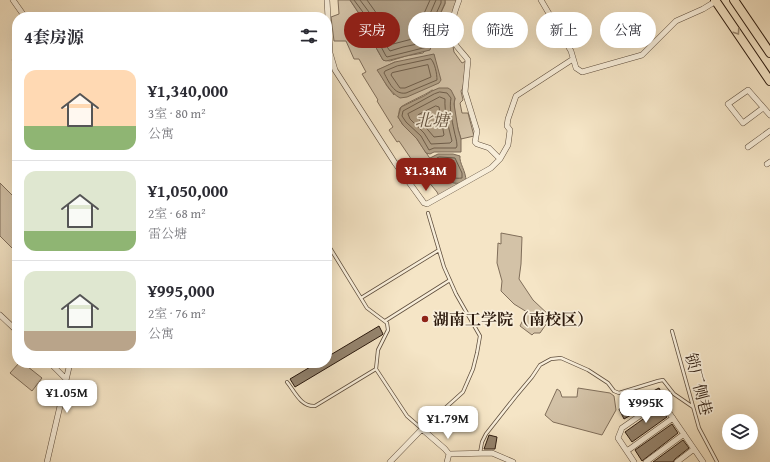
<!DOCTYPE html>
<html lang="zh">
<meta charset="utf-8">
<style>
body{margin:0;font-family:"Gentium Book Plus","Noto Serif SC",serif;background:#f2f2f3;color:#2b2b33;height:100vh;display:flex;flex-direction:column;font-size:15px;white-space:nowrap}
*{box-sizing:border-box;margin:0}
p{font-size:13px;color:#7c7c81}
.icon{flex:none;width:22px;height:22px;fill:none;stroke:currentColor;stroke-width:2;stroke-linecap:round;stroke-linejoin:round}
.map{position:relative;flex:1;overflow:hidden}
.details{position:absolute;left:12px;top:12px;width:320px;height:356px;display:flex;flex-direction:column;background:#fff;border-radius:16px;box-shadow:0 4px 16px #0002}
.details>*{flex:none}
.top-card{position:absolute;left:344px;top:12px;width:366px;height:36px;display:flex;gap:8px}
.tools{position:absolute;left:722px;top:414px;display:grid;gap:8px}
.tools a{display:grid;place-items:center;width:36px;height:36px;border-radius:50%;background:#fff;box-shadow:0 4px 16px #0002;font-size:20px}
.price{position:absolute;translate:-50% -34px;padding:0 9px;border-radius:8px;background:#fff;color:#222;font-size:13px;line-height:26px;filter:drop-shadow(0 1px 2px #0008)}
.price::after{content:'';position:absolute;left:50%;top:24px;width:12px;height:9px;margin-left:-6px;background:inherit;clip-path:polygon(0 0,100% 0,50% 100%)}
.price.active{background:#8f2418;color:#fff}
ul{padding:0;list-style:none}
li{display:flex;align-items:center;gap:12px;height:100px;padding:0 12px}
li+li{border-top:1px solid #e1e1e2}
li span{display:grid;place-items:center;flex:none;width:112px;height:80px;border-radius:12px;color:#555}
li>.icon{margin-inline-start:auto}
span .icon{width:48px;height:48px;fill:#fffc;stroke-width:1}
li b{font-size:17px}
h2{display:flex;justify-content:space-between;align-items:center;height:48px;padding:0 12px;font-size:17px}
.chip{padding:0 14px;border-radius:18px;background:#fff;box-shadow:0 4px 16px #0002;font-size:14px;line-height:36px}
.chip.active{background:#8f2418;color:#fff}
.map>svg:first-child{display:block}
.green{fill:#d3c2a7;stroke:#806e5a;fill-rule:evenodd}
.water{fill:#b1a087;stroke:#7c6a57}
.lines{fill:none;stroke-linecap:round;stroke-linejoin:round}
.shore{stroke:#6e5d4a;stroke-width:1}
.building{fill:#95846e;stroke:#2c1a0e}
.lane-casing{stroke:#5e4d3c;stroke-width:4}
.street-casing{stroke:#5e4d3c;stroke-width:6}
.primary-casing{stroke:#2c1a0e;stroke-width:10}
.lane{stroke:#f8eeda;stroke-width:2.5}
.street{stroke:#f8eeda;stroke-width:5}
.primary{stroke:#f5e5c6;stroke-width:8}
.oneway{stroke:#9b8a73}
.poi-dot{fill:#8f2418;stroke:#f8eeda;stroke-width:1.5}
.labels{text-anchor:middle;dominant-baseline:central;stroke-width:3.5;stroke-linejoin:round;paint-order:stroke}
.poi-label{font-size:16px;font-weight:bold;fill:#2c1a0e;stroke:#f8eeda;text-anchor:start}
.street-label{font-size:16px;fill:#2c1a0e;stroke:#f8eeda}
.water-label{font-size:17px;font-style:italic;fill:#61503e;stroke:#f8eeda}
</style>
<div class="map">
<svg width="770" height="462" viewBox="0 0 770 462">
<rect width="100%" height="100%" fill="#f5e5c6"/>
<filter id="stains"><feTurbulence type="fractalNoise" baseFrequency=".005" numOctaves="4"/><feColorMatrix values="0 0 0 0 .2 0 0 0 0 .09 0 0 0 0 .02 0 0 0 .5 -.17"/></filter>
<radialGradient id="worn" r=".72"><stop offset=".6" stop-color="#630" stop-opacity="0"/><stop offset="1" stop-color="#630" stop-opacity=".3"/></radialGradient>
<path class="green" d="M338,0H350L364,21L368,30L369,39L374,44L383,60L390,61L406,56L423,53L433,40L432,32L445,4V0H457L450,20V29L454,52L462,63L466,61L463,88L461,91L463,100L460,103L462,113H468L474,136L461,139C458,129 452,109 455,98L432,90C426,95 403,104 400,108C399,110 399,114 398,117L403,125L417,139L441,175L450,181L464,182L439,196L437,192L418,169L399,141L397,142L389,130L393,127L377,101L378,100L362,74L366,72L359,59H354L346,41H334L331,17L339,14ZM395,62L394,95L387,86L378,70Z
M0,183L17,200V253L0,236Z
M501,233L522,237L521,264L519,279L533,300L551,317L540,333H534L532,335L520,326L527,312L514,304L501,291L502,281L497,263L498,243L501,244Z
M19,363H23L42,378L32,391L10,373Z
M578,388L610,393L614,396L616,410L602,435L553,422L545,415L557,389L560,391L562,397H577Z"/>
<path class="water" d="M350,0H445V3L432,32L433,40L430,50L386,61L383,60L374,44L369,39L368,30L364,21Z
M434,54L441,80L439,83L407,97L400,98C389,92 384,80 377,70L395,62Z
M439,88H448L451,90L455,98L454,104L458,129L461,139V152H434L430,154L426,153L417,139L403,125L398,117L401,107L424,96L432,91Z
M438,154H453L460,156C459,163 466,171 466,181C448,190 440,171 431,160L430,158Z"/>
<g class="lines">
<path class="shore" d="M354,0L368,19L373,37L378,41L386,56L387,57L427,47L428,40V31L441,3V0
M360,0L372,16L378,34L390,51L403,47L422,43L423,30L436,0
M367,0L377,14L383,31L393,44L416,38L418,27L430,0
M431,59C435,63 437,74 437,80L406,93C394,95 389,82 384,73L385,71L397,66Z
M428,65L431,77L405,88H400L391,75L392,73Z
M440,92L447,93L451,98C449,108 452,120 454,130C455,136 457,140 457,146L456,148H434L429,150L421,136L406,122L402,116L403,111L434,94Z
M440,97L445,99C444,111 449,129 452,141L450,143L431,144L424,133L410,119L408,114Z
M436,106L439,107L444,135L443,136L434,137L417,117L418,115Z
M440,157L455,158L462,173V178C447,180 444,170 436,160L437,158Z"/>
</g>
<path class="building" d="M379,326L383,334L382,335L295,387L290,379L317,363H327V357Z
M659,388L664,397L659,398L645,407L624,419L619,409Z
M660,407L667,417L632,442L625,432Z
M672,424L678,433L642,461L635,450Z
M489,435L497,437L495,449H484Z
M683,440L689,448L675,459L673,462H653Z"/>
<g class="lines">
<defs>
<path id="lane" d="M327,243L367,308L387,323L388,330L378,350L376,369L407,416L422,429L463,392L473,369L477,353L480,336L456,294L444,267L428,213
M361,298L439,250
M385,321L450,280
M672,331L699,428L717,462
M287,382C295,392 301,407 315,406L376,369
M480,453L482,442L486,434L516,396L532,377L540,365L551,359L561,358L588,370L608,383L614,391L619,393L658,381L663,380L674,394L693,407"/>
<path id="street" d="M13,0L25,17
M327,0L330,53L335,70L395,163L424,203L427,204L491,168L500,159L508,145L510,130L507,126L508,119L516,96L573,59
M459,0C454,13 449,28 454,42C457,48 464,54 468,60L465,92L477,131L475,142L477,144L489,148L500,159
M541,0L571,51L576,68L582,72L642,55L676,21L703,9L716,1
M17,58L15,60L17,62
M763,108L743,123L728,104L748,90L770,115
M748,147L770,131
M767,164L770,162
M0,315L17,331
M50,363L66,379
M627,451L673,418
M449,454L492,453L513,462
M47,462L70,363
M390,462L422,429L445,449L449,454L447,462
M634,462L618,438L622,428L661,401L703,462
M646,462L684,434
M677,462L694,449"/>
<path id="primary" d="M715,0L770,81
M734,0L770,53"/>
</defs>
<use href="#lane" class="lane-casing"/>
<use href="#street" class="street-casing"/>
<use href="#primary" class="primary-casing"/>
<use href="#lane" class="lane"/>
<use href="#street" class="street"/>
<use href="#primary" class="primary"/>
</g>
<defs><path id="oneway-chevron" d="M-2-3.5L2.5 0L-2 3.5" fill="none" stroke-width="1.6" stroke-linecap="round" stroke-linejoin="round"/></defs>
<use class="oneway" href="#oneway-chevron" transform="translate(737 32) rotate(56)"/>
<circle class="poi-dot" cx="425" cy="319" r="4"/>
<g class="labels">
<g class="poi-label">
<text x="433" y="319">湖南工学院（南校区）</text>
</g>
<g class="street-label">
<text transform="translate(699 384) rotate(75)">锁厂侧巷</text>
</g>
<g class="water-label">
<text x="432" y="119">北塘</text>
</g>
</g>
<rect width="100%" height="100%" filter="url(#stains)"/>
<rect width="100%" height="100%" fill="url(#worn)"/>
</svg>
<div class="tools">
<a><svg class="icon" aria-label="layers" viewBox="0 0 24 24"><path d="M12 4l9 5-9 5-9-5zM3 14l9 5 9-5"/></svg></a>
</div>
<b class="price active" style="left:426px;top:192px">¥1.34M</b>
<b class="price" style="left:67px;top:414px">¥1.05M</b>
<b class="price" style="left:646px;top:424px">¥995K</b>
<b class="price" style="left:448px;top:440px">¥1.79M</b>
<div class="top-card">
<a class="chip active">买房</a>
<a class="chip">租房</a>
<a class="chip">筛选</a>
<a class="chip">新上</a>
<a class="chip">公寓</a>
</div>
<section class="details">
<h2>4套房源<svg class="icon" aria-label="filters" viewBox="0 0 24 24"><path d="M4 7h16M4 17h16"/><circle cx="9" cy="7" r="2"/><circle cx="15" cy="17" r="2"/></svg></h2>
<ul>
<li><span style="background:linear-gradient(#ffd9b3 70%,#8fb573 0)"><svg class="icon" aria-label="home" viewBox="0 0 24 24"><path d="M3 11l9-7 9 7M6 9v11h12V9"/></svg></span><div><b>¥1,340,000</b><p>3室 · 80 m²</p><p>公寓</p></div></li>
<li><span style="background:linear-gradient(#dfe7d0 75%,#8fb573 0)"><svg class="icon" aria-label="home" viewBox="0 0 24 24"><path d="M3 11l9-7 9 7M6 9v11h12V9"/></svg></span><div><b>¥1,050,000</b><p>2室 · 68 m²</p><p>雷公塘</p></div></li>
<li><span style="background:linear-gradient(#dfe7d0 75%,#b9a48a 0)"><svg class="icon" aria-label="home" viewBox="0 0 24 24"><path d="M3 11l9-7 9 7M6 9v11h12V9"/></svg></span><div><b>¥995,000</b><p>2室 · 76 m²</p><p>公寓</p></div></li>
</ul>
</section>
</div>
